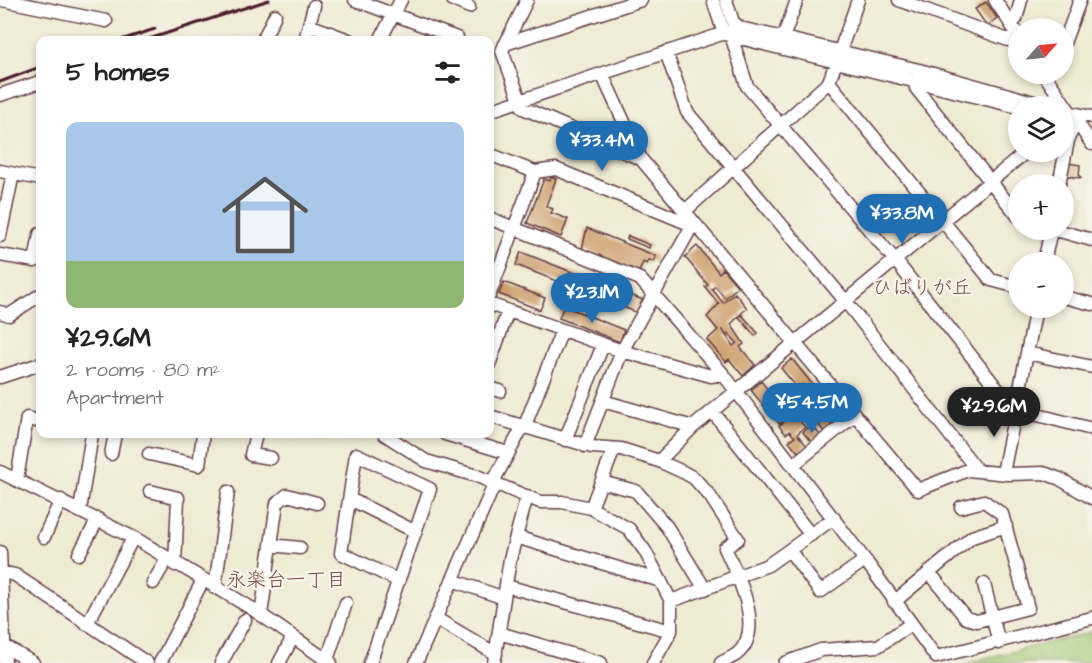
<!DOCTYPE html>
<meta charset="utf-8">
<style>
body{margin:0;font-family:"Architects Daughter","Klee One",sans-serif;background:#f2f2f2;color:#222;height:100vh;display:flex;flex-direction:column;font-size:22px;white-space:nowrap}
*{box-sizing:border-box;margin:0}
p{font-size:20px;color:#767676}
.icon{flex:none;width:33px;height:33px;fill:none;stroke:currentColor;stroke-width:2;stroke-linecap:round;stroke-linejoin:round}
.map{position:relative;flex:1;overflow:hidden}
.details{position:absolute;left:36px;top:36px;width:458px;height:402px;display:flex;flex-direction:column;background:#fff;border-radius:12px;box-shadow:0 3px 9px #0003}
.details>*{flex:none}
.needle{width:39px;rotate:63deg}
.buttons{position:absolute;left:1008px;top:18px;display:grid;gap:12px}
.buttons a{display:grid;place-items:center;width:66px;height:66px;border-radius:50%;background:#fff;box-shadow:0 3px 9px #0003;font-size:30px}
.price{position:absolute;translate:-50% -51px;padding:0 14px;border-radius:21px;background:#1f6fb2;color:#fff;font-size:20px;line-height:39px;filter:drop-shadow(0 2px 3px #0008)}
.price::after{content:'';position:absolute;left:50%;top:36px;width:18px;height:14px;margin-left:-9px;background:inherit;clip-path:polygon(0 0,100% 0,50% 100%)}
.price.on{background:#222;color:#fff}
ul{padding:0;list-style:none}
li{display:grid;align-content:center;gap:12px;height:318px;padding:0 30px}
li+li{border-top:2px solid #e0e0e0}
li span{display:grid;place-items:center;height:186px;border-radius:12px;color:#555}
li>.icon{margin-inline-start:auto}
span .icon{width:108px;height:108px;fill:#fffc;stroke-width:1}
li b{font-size:26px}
h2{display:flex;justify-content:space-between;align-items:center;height:72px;padding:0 30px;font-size:26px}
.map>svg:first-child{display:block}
.green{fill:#9ec773;stroke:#74734f;stroke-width:1.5}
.building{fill:#ce9d6c;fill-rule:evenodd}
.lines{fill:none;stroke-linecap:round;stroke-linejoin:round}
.minor-casing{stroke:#633d44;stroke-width:15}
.minor{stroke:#fff;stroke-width:12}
.rail{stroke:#4a1f2b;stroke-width:3}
.labels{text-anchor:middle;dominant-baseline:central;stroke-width:5;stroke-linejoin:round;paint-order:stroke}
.neighbourhood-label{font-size:20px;fill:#784b42;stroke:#f7f3e8}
</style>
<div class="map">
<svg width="1092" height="663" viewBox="0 0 1092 663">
<rect width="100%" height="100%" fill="#f7f3e8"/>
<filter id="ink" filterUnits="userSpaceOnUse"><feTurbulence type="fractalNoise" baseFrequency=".0167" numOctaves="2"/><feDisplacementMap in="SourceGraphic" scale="12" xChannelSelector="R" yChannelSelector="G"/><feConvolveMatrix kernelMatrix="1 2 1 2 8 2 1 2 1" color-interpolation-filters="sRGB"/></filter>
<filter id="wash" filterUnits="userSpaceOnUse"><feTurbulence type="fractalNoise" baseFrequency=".008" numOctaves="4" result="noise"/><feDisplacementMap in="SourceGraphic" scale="24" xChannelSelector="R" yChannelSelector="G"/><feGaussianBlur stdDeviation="1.35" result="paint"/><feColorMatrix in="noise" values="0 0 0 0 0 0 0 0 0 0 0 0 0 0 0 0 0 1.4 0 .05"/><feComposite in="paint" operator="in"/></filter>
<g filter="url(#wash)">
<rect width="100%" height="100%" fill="#efead2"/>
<path class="green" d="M1092,632V663H966Z"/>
<g id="blocks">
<path class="building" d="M986,2L997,18L987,26L975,9Z
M1068,163L1080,165L1079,175L1081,178L1067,176Z
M551,177L556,179L546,206L553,209L551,213L568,219L561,237L527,223L544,179L550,181Z
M587,228L656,256L654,262L649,260L647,264L643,262L639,272L582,249Z
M628,236L650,245L649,248L627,239Z
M697,246L719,273L723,269L738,287L725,298L715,286L712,289L723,303L735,293L747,308L731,324L744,344L740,347L755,365L743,376L729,359L726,362L707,340L718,330L707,317L719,304L705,287L708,285L685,257ZM722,329L726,335L728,333L737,343L733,346Z
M521,252L643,300L638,313L516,265Z
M504,282L545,298L540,310L499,294Z
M564,306L624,330L620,342L559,318Z
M742,315L758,333L755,336L739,317Z
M792,359L829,405L818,414L781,368Z
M761,381L777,401L766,409L751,390Z
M783,401L792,413L779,424L770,411Z
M838,404L846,415L838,422L829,411Z
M794,414L805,427L797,434L807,446L798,452L789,441L795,437L789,431L786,434L779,426Z
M825,414L833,424L824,432L816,421Z
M812,425L820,435L811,442L803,432Z"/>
</g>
</g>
<g filter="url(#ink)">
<use href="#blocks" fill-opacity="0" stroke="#633d44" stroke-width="1.5"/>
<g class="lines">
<defs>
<path id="minor" d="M2,0L106,21
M355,0L457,38
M453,0L469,7
M527,0L502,51L523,108L641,159
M713,0L724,34L1018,107
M726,0L733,22L740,28L919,70L1048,106
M899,0L1008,40L1018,34
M995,0L1018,35
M1010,23L1016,19L1021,0
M309,25L349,40
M731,35L747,86L895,260L1007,401L1022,411L1092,429
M263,40L275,15
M305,40L314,6
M380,40L401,0
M1064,43L1080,0
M505,44L641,0
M780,46L797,0
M666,52L687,112L847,303L977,470
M919,73L916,88L1018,216
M602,74L641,159L918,490L968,470L1008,474L1044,473L1060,479L1092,498
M1044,74L1092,144
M829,82L991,280L1018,287
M0,95L40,82
M489,111L731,31
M1068,112L1092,117
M489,154L535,172L556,169L699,228
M0,171L40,179
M1059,184L1069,136L1077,123
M686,210L829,82L858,0
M489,218L640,279L723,374L865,560
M1056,230L1092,240
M0,236L13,174
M0,255L35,261L40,234
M1044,262L1051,230
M489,296L535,172
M1064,297L1092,304
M489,304L622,351L711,376L723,374
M0,312L9,315L40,295
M1027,353L1092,367
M489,365L508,311
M0,377L40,364
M489,388L500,391
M603,401L693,427
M712,411L811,535
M489,416L592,447L621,449L659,461L683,472L694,478L710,496L738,539L725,548C737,574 766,630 737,654C733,657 726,660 721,663
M524,428L562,330
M256,434L251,455L271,458
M384,434L426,461L477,476L540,502H562L591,508L629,529L645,551L671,601V631L653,663
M445,434L508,453
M565,440L603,345
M585,446L622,351L692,226
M111,454L115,434
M149,454L199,465L203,434
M659,461L693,427L1026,152
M793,465L855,415
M0,472L136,539L251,608L331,663
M1003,473L1036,308
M17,479L27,418L40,422
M493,482L522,428
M601,482L636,491L667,527L705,589
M150,491L178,498L175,565
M350,499L416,532
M591,508L614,449
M80,510L92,434
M44,537L61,500
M516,537L661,581
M271,545L300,548
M790,551L820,592L865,560L936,657L1092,618
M0,552L5,663
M79,554L98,519
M1,572L15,575L147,663
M929,572L966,618L977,621L1028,608L1002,514L984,501L961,507
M452,580L504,598
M153,583L167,559
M984,584L999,643
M506,586L671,631
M215,588L228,492
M671,601L768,565L834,518
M894,602L972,537L1006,526
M261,615L277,503L287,495L317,503
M435,618L496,654
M87,624L133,538
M499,633L601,663
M4,646L33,663
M327,660L346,603
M160,663L202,582
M221,663L245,620
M279,663L293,637
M370,663L430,489L356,454L341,553L399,581
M416,663L495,483
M494,663L510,559L527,496
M785,663L821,650L878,646L911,624"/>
</defs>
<use href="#minor" class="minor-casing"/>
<use href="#minor" class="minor"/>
<path class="rail" d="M121,40L155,29
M146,40L269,0
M0,82L40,67"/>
</g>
</g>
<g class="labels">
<g class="neighbourhood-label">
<text x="922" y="288">ひばりが丘</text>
<text x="286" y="580">永楽台一丁目</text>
</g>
</g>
</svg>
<div class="buttons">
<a><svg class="needle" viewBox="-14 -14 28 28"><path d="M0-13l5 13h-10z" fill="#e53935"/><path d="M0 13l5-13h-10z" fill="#767676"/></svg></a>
<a><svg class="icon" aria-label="layers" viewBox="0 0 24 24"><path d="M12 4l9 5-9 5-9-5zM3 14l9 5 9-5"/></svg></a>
<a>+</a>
<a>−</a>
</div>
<b class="price" style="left:602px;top:172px">¥33.4M</b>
<b class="price" style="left:902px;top:245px">¥33.8M</b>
<b class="price" style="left:592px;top:324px">¥23.1M</b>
<b class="price" style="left:812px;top:434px">¥54.5M</b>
<b class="price on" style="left:994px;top:438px">¥29.6M</b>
<section class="details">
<h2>5 homes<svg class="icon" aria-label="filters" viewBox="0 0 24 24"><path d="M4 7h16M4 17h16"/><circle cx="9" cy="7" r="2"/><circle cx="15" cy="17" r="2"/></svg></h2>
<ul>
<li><span style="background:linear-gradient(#a9c7e8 75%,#8fb573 0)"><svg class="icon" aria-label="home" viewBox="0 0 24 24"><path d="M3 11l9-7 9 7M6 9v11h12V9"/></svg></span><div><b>¥29.6M</b><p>2 rooms · 80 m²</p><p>Apartment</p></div></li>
</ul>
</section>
</div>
